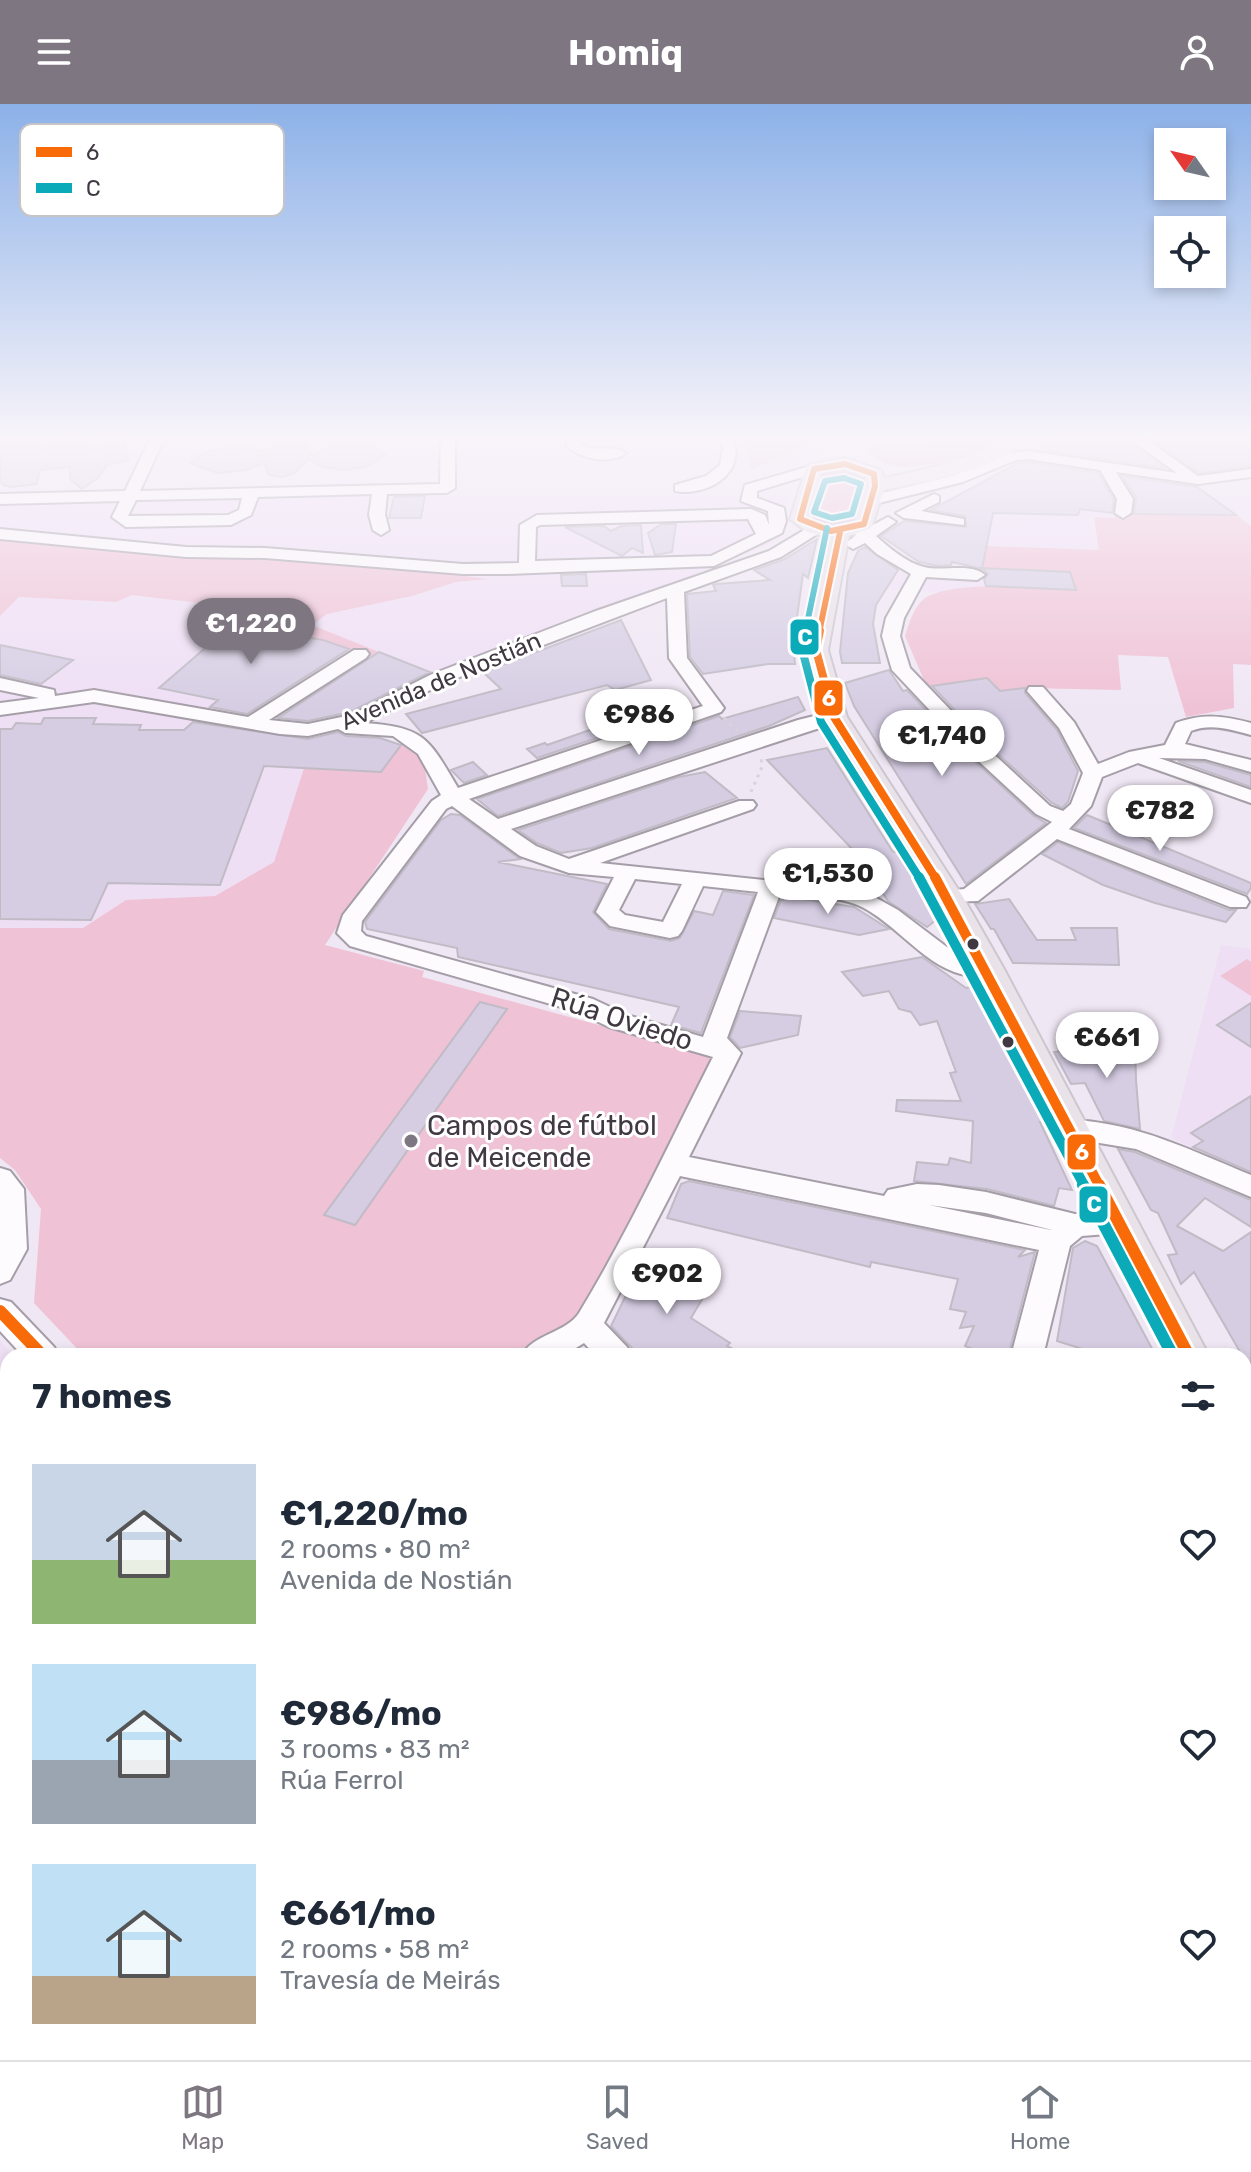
<!DOCTYPE html>
<meta charset="utf-8">
<style>
body{margin:0;font-family:Rubik,sans-serif;background:#f6f6f7;color:#1f2937;height:100vh;display:flex;flex-direction:column;font-size:30px;white-space:nowrap}
*{box-sizing:border-box;margin:0}
p{font-size:26px;color:#747a83}
.icon{flex:none;width:44px;height:44px;fill:none;stroke:currentColor;stroke-width:2;stroke-linecap:round;stroke-linejoin:round}
.map{position:relative;flex:1;overflow:hidden}
.panel{position:absolute;left:0px;top:1244px;width:1252px;height:712px;display:flex;flex-direction:column;background:#fff;border-radius:24px 24px 0 0;box-shadow:0 4px 12px #0003}
.panel>*{flex:none}
.needle{width:52px;rotate:304deg}
.controls{position:absolute;left:1154px;top:24px;display:grid;gap:16px}
.controls a{display:grid;place-items:center;width:72px;height:72px;border-radius:0px;background:#fff;box-shadow:0 4px 12px #0003;font-size:40px}
.price{position:absolute;translate:-50% -68px;padding:0 18px;border-radius:28px;background:#fff;color:#222;font-size:26px;line-height:52px;filter:drop-shadow(0 2px 4px #0008)}
.price::after{content:'';position:absolute;left:50%;top:48px;width:24px;height:18px;margin-left:-12px;background:inherit;clip-path:polygon(0 0,100% 0,50% 100%)}
.price.on{background:#7e7680;color:#fff}
ul{padding:0;list-style:none}
li{display:flex;align-items:center;gap:24px;height:200px;padding:0 32px}
li span{display:grid;place-items:center;flex:none;width:224px;height:160px;border-radius:0px;color:#555}
li>.icon{margin-inline-start:auto}
span .icon{width:96px;height:96px;fill:#fffc;stroke-width:1}
li b{font-size:34px}
h2{display:flex;justify-content:space-between;align-items:center;height:96px;padding:0 32px;font-size:34px}
header{display:flex;justify-content:space-between;align-items:center;height:104px;padding:0 32px;background:#7e7680;color:#fff;font-size:36px;font-weight:700}
.tab-bar{display:flex;justify-content:space-around;align-items:center;height:112px;border-top:2px solid #e0e1e3;background:#fff;font-size:22px;color:#747a83}
.tab-bar a{display:grid;justify-items:center;gap:4px}
.tab-bar .on{color:#7e7680}
.map>svg:first-child{display:block}
.built{fill:#efdff5}
.green{fill:#efc2d5}
.building{fill:#d6cde3;stroke:#c0bbc5;stroke-width:2}
.lines{fill:none;stroke-linecap:round;stroke-linejoin:round}
.minor-casing{stroke:#a59ea8;stroke-width:4}
.major-casing{stroke:#ccc7ce;stroke-width:4}
.path{stroke:#d8d5d9;stroke-width:3;stroke-dasharray:3 5;stroke-linecap:butt}
.minor{fill:#fdfbfd;fill-rule:evenodd}
.major{fill:#eae2e9;fill-rule:evenodd}
.bus-1-far3-casing{stroke:#fff;stroke-width:10}
.bus-1-far2-casing{stroke:#fff;stroke-width:13}
.bus-1-far1-casing{stroke:#fff;stroke-width:16}
.bus-1-casing{stroke:#fff;stroke-width:18}
.bus-2-far3-casing{stroke:#fff;stroke-width:10}
.bus-2-far2-casing{stroke:#fff;stroke-width:13}
.bus-2-far1-casing{stroke:#fff;stroke-width:16}
.bus-2-casing{stroke:#fff;stroke-width:18}
.bus-1-far3{stroke:#f96b09;stroke-width:6}
.bus-1-far2{stroke:#f96b09;stroke-width:8}
.bus-1-far1{stroke:#f96b09;stroke-width:10}
.bus-1{stroke:#f96b09;stroke-width:12}
.bus-2-far3{stroke:#0aaab9;stroke-width:6}
.bus-2-far2{stroke:#0aaab9;stroke-width:8}
.bus-2-far1{stroke:#0aaab9;stroke-width:10}
.bus-2{stroke:#0aaab9;stroke-width:12}
.bus-dot{fill:#403942;stroke:#fff;stroke-width:3}
.poi-dot{fill:#7e7680;stroke:#fff;stroke-width:3}
.labels{text-anchor:middle;dominant-baseline:central;stroke-width:6;stroke-linejoin:round;paint-order:stroke}
.far-street-label{font-size:24px;fill:#403942;stroke:#fff}
.street-label{font-size:28px;fill:#403942;stroke:#fff}
.poi-label{font-size:28px;fill:#403942;stroke:#fff;text-anchor:start}
.key{fill:#fff;stroke:#c6c4c6;stroke-width:2}
.key-label{font-size:22px;fill:#403942}
.line-badge{stroke:#fff;stroke-width:3}
.badge-label{font-size:22px;text-anchor:middle;font-weight:bold;fill:#fff}
</style>
<header><svg class="icon" aria-label="menu" viewBox="0 0 24 24"><path d="M4 6h16M4 12h16M4 18h16"/></svg>Homiq<svg class="icon" aria-label="person" viewBox="0 0 24 24"><circle cx="12" cy="8" r="4"/><path d="M4 21q1-7 8-7t8 7"/></svg></header>
<div class="map">
<svg width="1251" height="1956" viewBox="0 0 1251 1956">
<rect width="100%" height="100%" fill="#f0e7f4"/>
<path class="built" d="M0,333H824L827,337L813,343L825,347L799,357L802,362L773,374L789,390L780,436L684,475L565,516L485,551L432,569L311,521L327,510L412,492L456,478L483,475L311,458L127,445L0,433Z
M862,333H982L980,338L868,343Z
M1046,333H1251V422L1235,411L1098,440L1099,447L982,464L986,482L947,489L886,485L894,473V464L860,444L1037,345Z
M132,491L207,500L240,514L270,519L264,526L323,536L371,553L270,616L317,620L288,630L241,627L227,662L304,664L274,758L215,792L126,796L83,824H0V512L19,493L115,498Z
M1221,841L1251,845V992L1191,1028L1203,1037L1192,1044L1171,1034Z
M0,1236L13,1252H8V1948H135L134,1956H0Z"/>
<path class="green" d="M745,333H810L805,343L751,366Z
M982,333H1001C975,350 885,385 868,343L979,338Z
M846,363L868,373L860,416L841,423L813,417L809,410L822,368Z
M1190,408L1236,411L1251,422V561L1233,560L1234,604L1186,613L1168,553L1118,551L1121,586L1027,584L1000,587L987,574L927,583L905,532C909,520 913,503 925,494C954,476 1041,484 1075,485L1070,468L982,464L986,442L1099,446L1094,413L1115,414V409Z
M0,433C162,449 326,453 488,475L456,478L412,492L327,510L312,521L379,548L371,553L323,536L263,526L270,519L240,514L207,500L132,491L116,498L19,493L0,512Z
M402,640L424,657L428,685L325,841L424,867L422,873L713,952L578,1217L513,1252H84L34,1199L41,1105L15,1066L0,1054V824H83L126,796L215,792L274,758L304,664L381,668Z
M1247,855L1251,858V892L1220,872Z
M212,1948H548L552,1956H212Z"/>
<path class="building" d="M75,333L97,347L110,333H122L129,356L107,361L99,373L82,385L70,375V363L40,366L37,380L12,383L3,381L0,376V336L24,335L32,343L47,344L57,335Z
M279,333H303L311,351L335,341L357,339L375,343L386,351L366,363L344,366L323,363L308,355L295,369L283,373L269,371L264,359L246,366L217,369L190,359L208,347L229,343L250,344L268,349Z
M1051,333H1124L1165,364L1043,346Z
M1148,333H1251V362L1199,369Z
M1028,358L1098,369L1114,396L1112,409L1080,405L1078,411L993,409L982,465L952,458L951,461L939,462L919,458L881,432L904,417L966,423L965,412L931,406L1018,359Z
M1122,372L1197,383L1236,411L1134,410L1136,393Z
M425,392L421,414H389L394,393Z
M662,420H676L672,448L655,451L648,429Z
M641,421L643,449L632,444L622,452L565,423L604,422L611,427L621,422Z
M817,435L808,474L803,470L793,542L795,560H768L703,570L690,553L687,490L716,487L713,481L716,480L770,476L754,466L783,456Z
M865,443L898,466L876,501L873,520L880,559H842L840,548L848,469L858,447Z
M982,464L1070,468L1076,486L986,482L984,475L988,470Z
M586,470L587,482H562L561,471Z
M240,514L270,519L263,526L323,536L349,545L247,610L210,603L218,596L159,584Z
M621,516L651,576L615,586L607,581L422,629L406,610L501,585L483,568Z
M0,541L73,556L41,580L0,571Z
M379,548L430,568L350,608L308,617L278,614Z
M889,566L903,587L907,586L970,653L1034,712L1046,719L966,780L854,602L845,579Z
M987,574L1000,587L1025,584V589L1057,626L1078,667L1068,698L1062,704L1052,699L988,641L932,582Z
M798,593L805,606L769,622L498,712L477,695L719,612L722,615Z
M658,602L669,610L537,654L527,645L545,639L547,641Z
M44,614H96L93,620L141,621L139,626H184L193,618L308,635L338,628L346,632L380,634L401,641L381,668L264,662L220,781L108,779L91,816L0,815V625H12L16,619L41,620Z
M827,644L893,748L901,747L940,813L927,823L888,797L858,751L767,656Z
M1178,657L1205,658L1251,671V683Z
M473,658L487,671L464,679L451,666Z
M705,668L737,694L592,744L561,749L537,739L518,726L679,673Z
M451,710L460,711L520,755L498,758L607,780L593,808L609,825L671,837L680,834L694,807L713,811L723,787L754,791L701,929L671,921L679,903L458,853L457,844L367,825L365,818L441,716Z
M1087,711L1251,779V784L1247,790L1074,724Z
M1058,738L1229,806H1236L1226,818L1155,799L1103,781L1042,750Z
M796,794L854,803L889,825L859,831L774,814L781,796Z
M1009,795L1037,836H1076L1071,824H1117L1119,861L1013,859L994,825H991L975,800Z
M922,853L966,884L977,882L1046,1019L1040,1018L1072,1086L1059,1084L1054,1102L987,1085L914,1077L917,1058L948,1061L950,1054L971,1059L973,1017L896,1007L897,996L961,997L950,969L956,968L937,917L920,921L911,908L899,905L889,887L863,892L842,868Z
M480,898L507,905L355,1121L324,1111Z
M1251,899V943L1217,921Z
M740,907L801,912L798,931L740,944L730,933Z
M1135,940L1136,976L1140,1025L1104,1017L1085,979L1071,980L1054,948Z
M1251,992V1068L1193,1043L1203,1037L1191,1029Z
M1118,1045L1135,1048L1251,1096V1123L1205,1094L1177,1122L1223,1147L1251,1128V1267L1194,1168L1181,1180L1168,1151L1177,1150L1158,1109L1151,1106Z
M689,1077L1025,1146L1018,1153L1035,1148L1008,1252H991L965,1242L974,1222L960,1224L966,1208L950,1205L958,1175L871,1158L870,1163L667,1114L681,1080Z
M1085,1137L1097,1142L1156,1252H1105L1057,1237L1073,1144Z
M644,1154L710,1182L691,1214L730,1239L727,1242L746,1252H641L630,1242L611,1222Z"/>
<g class="lines">
<defs>
<path id="minor" d="M151,333H165L140,387L440,380L441,333H455V384L447,389L387,390L385,411L389,426L381,431L373,426L369,411L372,390L258,393L251,411L231,421L126,423L112,413L120,397L0,400V390L125,387ZM242,394L239,406L228,411L128,412L136,396Z
M568,333H582L580,340C594,350 613,339 626,349C611,361 579,355 566,341Z
M718,333H732C748,369 707,393 675,387V381L706,372L720,361L723,345Z
M1127,333H1143L1198,372L1251,365V373L1198,380L1116,368L1133,395L1131,409L1123,414L1115,409L1117,395L1100,366L1028,355L1016,356L963,378L871,401L863,396L866,393L953,372L1009,349L1028,347L1177,369Z
M814,361L821,365L819,368L757,387V394L784,404L786,417L782,429L714,462L505,470H463L265,454L186,453L0,435V425L186,443L265,444L463,460L519,459L520,421L537,411L751,405L765,411L769,421L768,407L741,397L745,381ZM748,415L756,430L711,452L535,457L536,423L540,421Z
M934,390L939,392V398L921,407L964,415V421L904,414L896,409Z
M888,413L896,418L876,432C889,444 907,459 924,463C942,468 971,458 985,471L977,476L926,473L904,514L900,532L910,564L986,643L1050,702L1063,707L1071,700L1083,669L1059,624L1027,587L1029,583H1043L1074,618L1098,660L1129,648L1165,641L1176,619C1203,609 1224,612 1251,619V631C1231,626 1212,619 1191,627L1185,640L1251,656V668L1205,655L1159,654L1251,686V699L1138,659L1102,673L1091,702L1069,725L1246,793L1249,798L1246,803H1230L1057,735L978,797L940,798L937,793L940,788L964,785L1052,718L1036,710L972,651L892,566L882,532L886,514L911,470L877,450L865,439L853,445L845,440L856,431L850,424L852,421L858,419L867,424Z
M816,419L822,421V427L781,453L684,488L687,554L724,604L721,608L469,695L498,715L798,616L834,607L841,609L844,613L841,617L511,725L536,742L569,755L739,697H753L756,701L753,705L600,759L862,786L898,806L960,853L996,860L1000,865L996,870C940,885 907,827 864,804C840,791 806,793 780,790L727,934L741,949L689,1053L884,1092L888,1086L917,1080L939,1081L986,1088L1075,1110L1122,1109L1132,1112L1136,1120L1132,1128L1082,1132L1070,1142L1043,1252H1011L1039,1146L680,1072L604,1219L627,1243L632,1252H596L584,1239L563,1252H521C533,1230 566,1229 579,1209C629,1127 669,1039 713,953L609,923L575,907L350,842L337,829L343,811L432,697L441,691L418,650L393,632L346,629L338,625L308,632L280,630L94,598L0,611V599L39,594L0,586V574L54,586L55,592L94,586L248,613L354,546H366L369,550L366,554L269,616L308,620L351,611L430,571L593,508L769,447ZM667,494L669,554L703,602L458,684C429,635 425,623 365,619L444,579ZM452,702L520,752L569,769L614,773L596,808L610,822L670,834L678,832L682,827L703,782L758,788L703,933L627,911L593,895L366,832L361,827L362,817L446,705ZM635,775L682,780L663,818L625,811L619,806ZM929,1101L986,1109L1052,1126H1051Z
M1073,1016C1138,1019 1192,1047 1251,1071V1093L1136,1045L1063,1033L1060,1026L1063,1019Z
M0,1064L10,1067L24,1085L27,1145L10,1176L0,1180Z
M0,1195L11,1198L54,1243L59,1252H23L0,1227Z
M0,1455H8V1487H0Z
M8,1610V1662L0,1665V1613Z
M150,1948H194L193,1956H149Z
M773,1948H823L826,1956H776Z
M1106,1948H1155L1158,1956H1109Z"/>
<path id="major" d="M1006,333H1027C997,368 927,377 884,386L871,424L849,432L828,546L847,613L963,793L1004,865L1209,1252H1169L972,865L933,793L821,613L804,546L828,433L807,428L790,415L807,361L845,354L881,366L884,374C927,365 968,357 1006,333ZM844,366L865,373V382L855,417L831,421L814,416L810,407L822,369Z
M1244,1342L1251,1344V1394L1244,1392Z"/>
</defs>
<use href="#minor" class="minor-casing"/>
<use href="#major" class="major-casing"/>
<path class="path" d="M724,614L738,628
M751,688L762,663L761,651"/>
<use href="#minor" class="minor"/>
<use href="#major" class="major"/>
<defs>
<path id="bus-1-far3" d="M845,360L874,370L875,382L864,420L831,427L800,415L814,365Z
M819,529L840,428"/>
<path id="bus-1-far2" d="M820,527L816,546L834,613L936,775"/>
<path id="bus-1-far1" d="M935,773L1100,1083"/>
<path id="bus-1" d="M1099,1081L1189,1252
M0,1207L43,1252"/>
<path id="bus-2-far3" d="M844,374L861,380L852,410L832,414L814,408L825,377Z
M805,529L827,424"/>
<path id="bus-2-far2" d="M806,527L802,545L821,618L920,775"/>
<path id="bus-2-far1" d="M919,773L1085,1083"/>
<path id="bus-2" d="M1083,1081L1173,1252"/>
</defs>
<use href="#bus-1-far3" class="bus-1-far3-casing"/>
<use href="#bus-1-far2" class="bus-1-far2-casing"/>
<use href="#bus-1-far1" class="bus-1-far1-casing"/>
<use href="#bus-1" class="bus-1-casing"/>
<use href="#bus-2-far3" class="bus-2-far3-casing"/>
<use href="#bus-2-far2" class="bus-2-far2-casing"/>
<use href="#bus-2-far1" class="bus-2-far1-casing"/>
<use href="#bus-2" class="bus-2-casing"/>
<use href="#bus-1-far3" class="bus-1-far3"/>
<use href="#bus-1-far2" class="bus-1-far2"/>
<use href="#bus-1-far1" class="bus-1-far1"/>
<use href="#bus-1" class="bus-1"/>
<use href="#bus-2-far3" class="bus-2-far3"/>
<use href="#bus-2-far2" class="bus-2-far2"/>
<use href="#bus-2-far1" class="bus-2-far1"/>
<use href="#bus-2" class="bus-2"/>
</g>
<linearGradient id="sky" x2="0" y2="1"><stop stop-color="#8cb1e8"/><stop offset="0.55" stop-color="#f8f4fa"/><stop offset="1" stop-color="#f8f4fa" stop-opacity="0"/></linearGradient>
<rect width="1251" height="606" fill="url(#sky)"/>
<g class="bus-dot">
<circle cx="973" cy="840" r="7"/>
<circle cx="1008" cy="938" r="7"/>
</g>
<circle class="poi-dot" cx="411" cy="1037" r="8"/>
<g class="labels">
<g class="far-street-label">
<text transform="translate(441 577) rotate(-23)">Avenida de Nostián</text>
</g>
<g class="street-label">
<text transform="translate(622 915) rotate(18)">Rúa Oviedo</text>
</g>
<g class="poi-label">
<text x="427" y="1021">Campos de fútbol<tspan x="427" dy="32">de Meicende</tspan></text>
</g>
</g>
<rect x="20" y="20" width="264" height="92" rx="12" class="key"/>
<rect x="36" y="43" width="36" height="10" fill="#f96b09"/>
<rect x="36" y="79" width="36" height="10" fill="#0aaab9"/>
<g class="key-label">
<text x="86" y="56">6</text>
<text x="86" y="92">C</text>
</g>
<g class="line-badge">
<rect x="789" y="514" width="31" height="38" rx="8" fill="#0aaab9"/>
<rect x="813" y="575" width="31" height="38" rx="8" fill="#f96b09"/>
<rect x="1066" y="1029" width="31" height="38" rx="8" fill="#f96b09"/>
<rect x="1078" y="1081" width="31" height="39" rx="8" fill="#0aaab9"/>
</g>
<g class="badge-label">
<text x="805" y="541">C</text>
<text x="829" y="602">6</text>
<text x="1082" y="1056">6</text>
<text x="1094" y="1108">C</text>
</g>
</svg>
<div class="controls">
<a><svg class="needle" viewBox="-14 -14 28 28"><path d="M0-13l5 13h-10z" fill="#e53935"/><path d="M0 13l5-13h-10z" fill="#747a83"/></svg></a>
<a><svg class="icon" aria-label="locate" viewBox="0 0 24 24"><circle cx="12" cy="12" r="6"/><path d="M12 2v4M12 18v4M2 12h4M18 12h4"/></svg></a>
</div>
<b class="price on" style="left:251px;top:562px">€1,220</b>
<b class="price" style="left:639px;top:653px">€986</b>
<b class="price" style="left:942px;top:674px">€1,740</b>
<b class="price" style="left:1160px;top:749px">€782</b>
<b class="price" style="left:828px;top:812px">€1,530</b>
<b class="price" style="left:1107px;top:976px">€661</b>
<b class="price" style="left:667px;top:1212px">€902</b>
<section class="panel">
<h2>7 homes<svg class="icon" aria-label="filters" viewBox="0 0 24 24"><path d="M4 7h16M4 17h16"/><circle cx="9" cy="7" r="2"/><circle cx="15" cy="17" r="2"/></svg></h2>
<ul>
<li><span style="background:linear-gradient(#c9d6e8 60%,#8fb573 0)"><svg class="icon" aria-label="home" viewBox="0 0 24 24"><path d="M3 11l9-7 9 7M6 9v11h12V9"/></svg></span><div><b>€1,220/mo</b><p>2 rooms · 80 m²</p><p>Avenida de Nostián</p></div><svg class="icon" aria-label="heart" viewBox="0 0 24 24"><path d="M12 20l-8-8c-3-5 5-10 8-4 3-6 11-1 8 4z"/></svg></li>
<li><span style="background:linear-gradient(#bfe0f5 60%,#9aa5b1 0)"><svg class="icon" aria-label="home" viewBox="0 0 24 24"><path d="M3 11l9-7 9 7M6 9v11h12V9"/></svg></span><div><b>€986/mo</b><p>3 rooms · 83 m²</p><p>Rúa Ferrol</p></div><svg class="icon" aria-label="heart" viewBox="0 0 24 24"><path d="M12 20l-8-8c-3-5 5-10 8-4 3-6 11-1 8 4z"/></svg></li>
<li><span style="background:linear-gradient(#bfe0f5 70%,#b9a48a 0)"><svg class="icon" aria-label="home" viewBox="0 0 24 24"><path d="M3 11l9-7 9 7M6 9v11h12V9"/></svg></span><div><b>€661/mo</b><p>2 rooms · 58 m²</p><p>Travesía de Meirás</p></div><svg class="icon" aria-label="heart" viewBox="0 0 24 24"><path d="M12 20l-8-8c-3-5 5-10 8-4 3-6 11-1 8 4z"/></svg></li>
</ul>
</section>
</div>
<nav class="tab-bar">
<a class="on"><svg class="icon" aria-label="map" viewBox="0 0 24 24"><path d="M3 6l6-2 6 2 6-2v14l-6 2-6-2-6 2zM9 4v14M15 6v14"/></svg>Map</a>
<a><svg class="icon" aria-label="saved" viewBox="0 0 24 24"><path d="M7 4h10v16l-5-4-5 4z"/></svg>Saved</a>
<a><svg class="icon" aria-label="home" viewBox="0 0 24 24"><path d="M3 11l9-7 9 7M6 9v11h12V9"/></svg>Home</a>
</nav>
